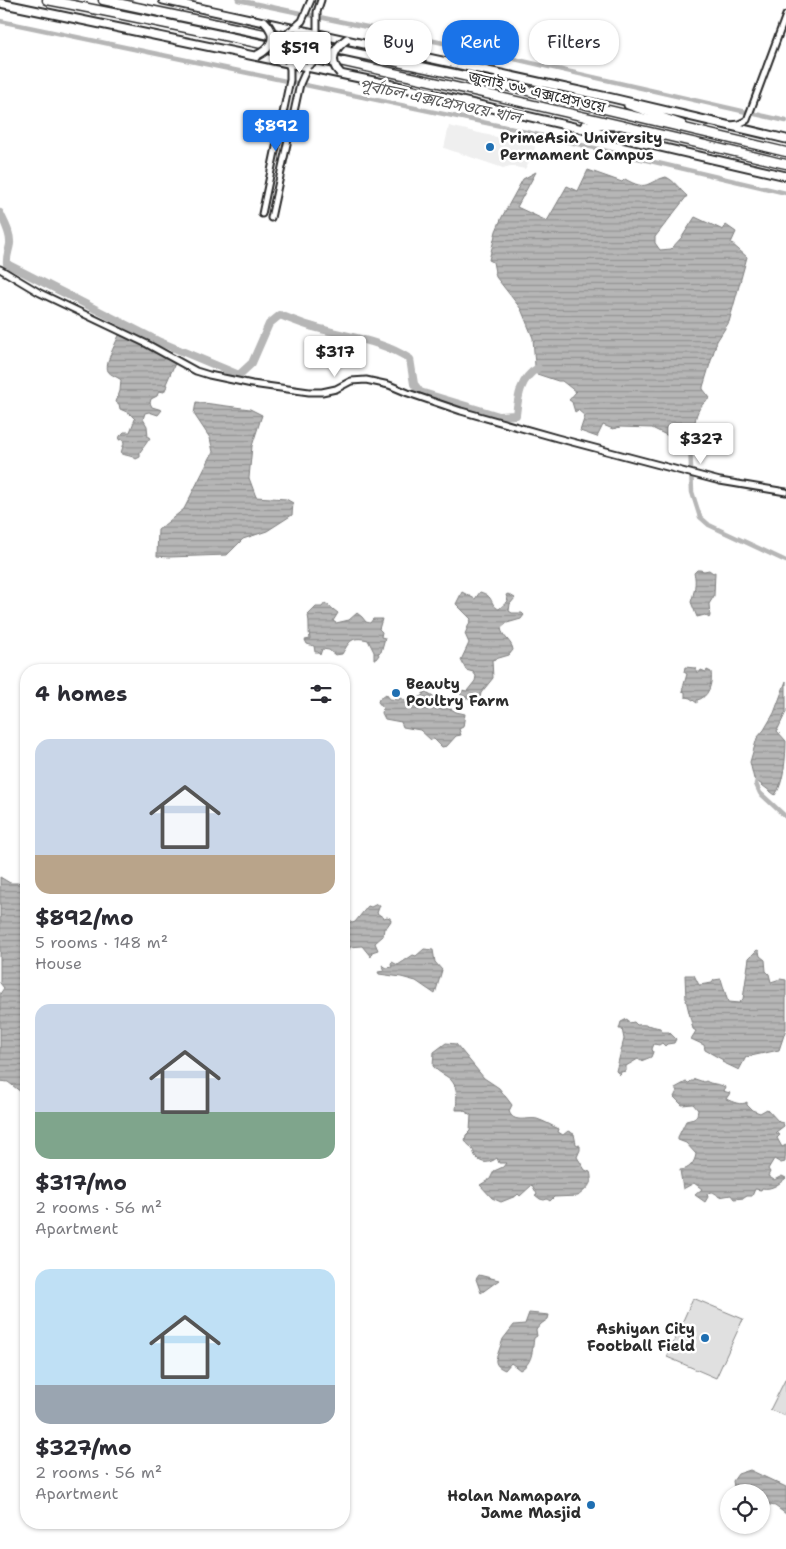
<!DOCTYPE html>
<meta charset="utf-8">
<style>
body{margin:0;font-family:"Shantell Sans","Noto Sans Bengali",sans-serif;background:#f7f7f7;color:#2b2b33;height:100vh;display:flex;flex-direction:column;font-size:19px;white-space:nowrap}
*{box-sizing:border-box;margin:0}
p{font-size:16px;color:#7c7c81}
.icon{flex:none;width:28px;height:28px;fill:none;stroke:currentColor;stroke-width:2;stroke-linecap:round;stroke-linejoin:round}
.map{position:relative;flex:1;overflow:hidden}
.panel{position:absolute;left:20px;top:664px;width:330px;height:865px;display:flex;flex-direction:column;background:#fff;border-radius:20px;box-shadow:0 1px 4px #0004}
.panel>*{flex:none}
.hud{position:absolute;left:365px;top:20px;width:345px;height:45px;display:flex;gap:10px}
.tools{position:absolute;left:720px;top:1484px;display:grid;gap:10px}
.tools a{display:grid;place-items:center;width:50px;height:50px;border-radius:50%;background:#fff;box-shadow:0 1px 4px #0004;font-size:25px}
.price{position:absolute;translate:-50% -42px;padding:0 11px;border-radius:5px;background:#fff;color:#222;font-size:16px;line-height:32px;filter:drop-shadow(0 1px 2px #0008)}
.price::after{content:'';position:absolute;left:50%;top:30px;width:15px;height:11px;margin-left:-8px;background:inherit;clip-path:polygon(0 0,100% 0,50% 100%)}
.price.current{background:#1a73e8;color:#fff}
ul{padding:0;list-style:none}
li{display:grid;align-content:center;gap:10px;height:265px;padding:0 15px}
li span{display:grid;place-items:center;height:155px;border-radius:15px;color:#555}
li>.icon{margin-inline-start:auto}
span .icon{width:90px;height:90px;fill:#fffc;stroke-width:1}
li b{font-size:21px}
h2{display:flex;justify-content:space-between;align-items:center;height:60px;padding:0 15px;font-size:21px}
.chip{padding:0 18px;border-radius:20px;background:#fff;box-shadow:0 1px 4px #0004;font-size:18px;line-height:45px}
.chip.current{background:#1a73e8;color:#fff}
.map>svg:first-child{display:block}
.built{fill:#efefef}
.grass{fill:#e0e0e0;stroke:#868686}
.water{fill:url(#water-rules);stroke:#7e7e7e}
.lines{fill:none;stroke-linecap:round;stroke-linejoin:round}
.canal{stroke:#b6b6b6;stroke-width:4.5}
.river{stroke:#b6b6b6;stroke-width:8}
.minor-casing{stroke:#2b2b2b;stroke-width:9}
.major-casing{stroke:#2b2b2b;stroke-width:11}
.highway-casing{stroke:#2b2b2b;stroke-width:11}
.minor{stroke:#fff;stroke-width:5}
.major{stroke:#fff;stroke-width:7}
.highway{stroke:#fff;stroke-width:8}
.minor-bridge-casing{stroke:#2b2b2b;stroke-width:9;stroke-linecap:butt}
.major-bridge-casing{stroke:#2b2b2b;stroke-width:11;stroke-linecap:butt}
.minor-bridge{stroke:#fff;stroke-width:5}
.major-bridge{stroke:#fff;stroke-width:7}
.poi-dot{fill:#1f6fb2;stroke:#fff;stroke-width:2}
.labels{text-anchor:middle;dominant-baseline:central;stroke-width:5;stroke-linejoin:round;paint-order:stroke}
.street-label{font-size:15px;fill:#2b2b2b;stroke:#fff}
.poi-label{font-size:15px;font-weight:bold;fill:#2b2b2b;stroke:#fff;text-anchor:start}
.water-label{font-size:16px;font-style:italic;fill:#5c5c5c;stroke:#fff}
</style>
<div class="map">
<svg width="786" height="1549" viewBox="0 0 786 1549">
<defs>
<pattern id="water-rules" width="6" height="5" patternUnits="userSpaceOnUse" patternTransform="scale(1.25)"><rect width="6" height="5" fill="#b6b6b6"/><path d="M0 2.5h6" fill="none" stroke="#949494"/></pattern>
</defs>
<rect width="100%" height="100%" fill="#fff"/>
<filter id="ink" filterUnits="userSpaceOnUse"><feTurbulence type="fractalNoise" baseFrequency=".02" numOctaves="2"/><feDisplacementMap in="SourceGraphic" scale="10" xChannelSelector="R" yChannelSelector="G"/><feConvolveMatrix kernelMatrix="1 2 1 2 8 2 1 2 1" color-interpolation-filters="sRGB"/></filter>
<g filter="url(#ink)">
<path class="built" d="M449,126L535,146L534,153L525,169L510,166L503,168L444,148Z"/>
<path class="grass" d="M693,1298L743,1319L716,1378L667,1357Z
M786,1378V1416L770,1410Z"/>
<path class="water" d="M588,170L622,182L625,179C648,192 646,182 666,177C675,181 679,189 687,196L655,237V243L660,250L671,249L682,237L695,217L723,230L726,225L736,232L731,243L747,257L729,322L717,341L703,387V389L710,398C691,411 693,430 699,451L652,428L620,427L613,429L603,425L597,437L580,431L585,416L578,410L575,412L572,402L569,400L576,392L562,381H558L531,372L535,366L533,338L521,309L496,277L493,262L489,260L496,231L502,217L523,179L536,172L517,207L547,221L567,186L578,191Z
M120,333L176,361L166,384L167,386L164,392L159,391L157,396L151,399L150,403L152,407L162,410L158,415L149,412L145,413L143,419L147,426L148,437L150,438L140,452V457L136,459C131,455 125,456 121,453L124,443L123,439L119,440L120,436L124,432H130L135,419L129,413L120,409L119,404L116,402L120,391L121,380C118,377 110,375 108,371C104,364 117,341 120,333Z
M196,402L250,409L262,415L252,446L249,478L256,497L286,499L293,503L292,515L267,531L243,539L227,555L169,557L157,556L158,530L184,509L213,452L210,438L194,414Z
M700,570L704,571L709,570L713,573L715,572L714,596L709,604L710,616L709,618L705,615L697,617L691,602C694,593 697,582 694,573L697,570Z
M462,592L475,599L480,592C495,596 489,605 499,609L508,601L506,595L508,594L515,598L510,604L509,611L512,613H522L524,615L521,619L507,623L501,628C502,637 512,641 513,650L509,655L492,660L493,678L481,693L479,702L468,699L460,694L461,690L467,691L475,681L476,676L473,672L466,670L461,660L469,643L465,634L471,619L456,604Z
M325,603L338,613L333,621L336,623L349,620L357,613L362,617L366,622L370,623L373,619H382L379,629L382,632L381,637L385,638L381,652L378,653L379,655L376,659H374V652L368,640C351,636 350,641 342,654L335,655L329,650L322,649L320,655L318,652H315L314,646L307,644L305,640L310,639C308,631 310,623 308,615L316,607H322Z
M685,667L695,668L697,672H700L701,670L706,672L707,670L711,672C713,684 708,698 697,700V703L690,698L685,697V692L682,691L687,674L684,672Z
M786,681V712L777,731L786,741C786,755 784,784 775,795L754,779L750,762L757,738L764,730L774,713Z
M429,690L428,694L437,699L442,700L441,703L456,712L465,714L463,727L459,729L461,735L456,736L447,746L442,747L434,739L431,740L420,730L403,727L401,722L385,719L382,713L383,708L378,702L379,699L386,694L390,699L399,700L400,698L404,700L412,697L418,698L423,695V693Z
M0,877L10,883H18L22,879L26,882V1091L21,1092L8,1082L0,1081V994L4,988L0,983Z
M377,904L380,905L377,913L384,918L387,917L390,918L391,921L386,928H384L383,936L375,943L378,950L372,952L371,957L362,946L350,947L349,950L344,949V924L349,921L352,923L355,922L368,906L371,907Z
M424,949L433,950L435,962L442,970L435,994L416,981L401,977L379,974L378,972L384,971V969L382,965L387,968L392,967L391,965L392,962L398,965L413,955L416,956Z
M757,950L759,951L760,956L765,960L766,971L769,974L771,982L780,979L786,980V1029L779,1050L746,1057L739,1070L722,1062L723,1060L705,1050L704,1045L691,1039L696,1031L693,1029L686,1000L685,975H694L699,985L712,983L714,980L721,979L728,1002L739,1003L743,999L749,958Z
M627,1019L629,1023L634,1022L637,1025C646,1024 650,1026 660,1028L662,1032H669L676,1039L674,1043L667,1044L665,1046L662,1043L659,1045L654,1044L652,1049L653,1052L651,1057L641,1061L638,1059L626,1066V1071L621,1072L620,1075L616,1071L624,1039L622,1029H619L621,1022Z
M446,1043L456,1044L484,1078L499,1088L512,1105L509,1111C513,1124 527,1117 537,1119C544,1121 552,1126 559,1129L558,1132L563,1135L568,1131L574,1134L576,1144L580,1146V1150L577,1157L585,1170L590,1172C594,1184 586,1189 578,1196L554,1197L550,1201L547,1199L544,1200L540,1199L535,1195L537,1194L532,1185L520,1196L518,1194L516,1196L501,1202L492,1198L480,1185L490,1179L494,1171L503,1167L506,1163H499L497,1158C490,1163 482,1165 476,1157C474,1155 474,1152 473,1150C471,1146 467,1144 465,1141L466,1135L470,1131L471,1115L463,1110H456C457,1097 459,1084 446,1076C441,1073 437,1071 433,1066L434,1052Z
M695,1079L704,1082L706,1081C712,1085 718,1083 725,1087L723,1091L730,1093L726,1099C733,1102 741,1106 747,1102V1105L752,1110L760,1113L767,1109L779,1122L783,1123L784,1126L776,1132L780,1135L777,1138L782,1147L786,1145L785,1162L781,1163L774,1159L768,1169L770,1172L768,1176L774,1180L782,1176L786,1178C779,1184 772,1190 762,1188L761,1190L755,1189L752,1196H747L744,1198L734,1199L731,1195L719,1197C716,1193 711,1190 707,1194L708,1197L705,1202L695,1195L702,1189L694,1183L683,1189L680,1170C689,1170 695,1162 696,1154L686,1143L678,1140V1137L686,1121L694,1119L697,1115L698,1110L693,1104L682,1105L674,1097L677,1091L675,1088L686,1082L689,1083L691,1081H694Z
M479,1275L499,1280L481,1293L476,1279Z
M529,1313L549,1315L548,1319L541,1324L536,1330L537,1336L534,1338C532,1351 533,1363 520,1370L511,1363L505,1370C500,1368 495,1365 496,1359L503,1339L514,1325L525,1324Z
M750,1470L786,1487V1514L775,1506L761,1503V1492H743L734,1487L733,1481L738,1474Z"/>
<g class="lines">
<path class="canal" d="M238,0L453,45L786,121
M0,21L501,126L786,193
M690,443L692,492L700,517L709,525L786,561
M758,776L756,784L760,793L786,817"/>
<path class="river" d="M0,213C4,222 11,233 10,244C9,251 6,256 7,264L160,342L239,375L252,363L269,324L280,315C295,321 310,327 325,330C354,338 384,342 410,359L414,384L420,392L499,416L516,415C518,397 520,378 538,368"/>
<defs>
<path id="minor" d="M294,28L302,21L311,0
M317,32V12L321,0
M731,125L739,124L747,120L786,15
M262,214L290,80V69L288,62
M271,218L300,84L308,66
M0,269L40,293L147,344L196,371L209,375L252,384L309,392H322L336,389L351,381L366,380L389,385L408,393L461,411L557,438L720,481L786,492"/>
<path id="major" d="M163,0L612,98L786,139
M0,3L388,84L786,176
M628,105L682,124
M585,125L617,126"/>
<path id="highway" d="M47,0C295,48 540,106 786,164
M103,0L464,76L786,152"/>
</defs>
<use href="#minor" class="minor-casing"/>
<use href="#major" class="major-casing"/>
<use href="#highway" class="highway-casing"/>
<use href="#minor" class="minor"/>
<use href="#major" class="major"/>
<use href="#highway" class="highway"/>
<defs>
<path id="minor-bridge" d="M288,62C282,50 281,35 294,28
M308,66C321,58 324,46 317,32"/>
<path id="major-bridge" d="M256,56C272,48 279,36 264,21
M340,73C328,61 334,48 347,39"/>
</defs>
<use href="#minor-bridge" class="minor-bridge-casing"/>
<use href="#major-bridge" class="major-bridge-casing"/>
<use href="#minor-bridge" class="minor-bridge"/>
<use href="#major-bridge" class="major-bridge"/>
</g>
</g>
<g class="poi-dot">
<circle cx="490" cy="147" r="5"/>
<circle cx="396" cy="693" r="5"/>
<circle cx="705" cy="1338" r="5"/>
<circle cx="591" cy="1505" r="5"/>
</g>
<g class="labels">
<g class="street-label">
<text transform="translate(537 92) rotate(13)">জুলাই ৩৬ এক্সপ্রেসওয়ে</text>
</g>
<g class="poi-label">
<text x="500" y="138">PrimeAsia University<tspan x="500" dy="17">Permament Campus</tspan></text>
<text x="406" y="684">Beauty<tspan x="406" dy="17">Poultry Farm</tspan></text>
<text x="695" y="1329" text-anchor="end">Ashiyan City<tspan x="695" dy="17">Football Field</tspan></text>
<text x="581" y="1496" text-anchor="end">Holan Namapara<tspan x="581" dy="17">Jame Masjid</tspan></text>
</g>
<g class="water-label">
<text transform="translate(440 101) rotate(12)">পূর্বাচল এক্সপ্রেসওয়ে খাল</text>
</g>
</g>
</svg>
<div class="tools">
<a><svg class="icon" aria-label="locate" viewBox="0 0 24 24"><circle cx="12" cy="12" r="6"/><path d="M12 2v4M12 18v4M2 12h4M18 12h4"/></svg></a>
</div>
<b class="price" style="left:300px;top:74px">$519</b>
<b class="price current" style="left:276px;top:152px">$892</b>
<b class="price" style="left:335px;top:378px">$317</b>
<b class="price" style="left:701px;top:465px">$327</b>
<div class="hud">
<a class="chip">Buy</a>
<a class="chip current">Rent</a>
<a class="chip">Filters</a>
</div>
<section class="panel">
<h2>4 homes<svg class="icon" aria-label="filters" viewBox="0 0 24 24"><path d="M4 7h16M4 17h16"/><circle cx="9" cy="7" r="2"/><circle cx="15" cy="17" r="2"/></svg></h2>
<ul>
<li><span style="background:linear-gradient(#c9d6e8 75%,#b9a48a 0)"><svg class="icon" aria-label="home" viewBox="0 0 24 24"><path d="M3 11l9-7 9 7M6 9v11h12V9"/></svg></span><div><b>$892/mo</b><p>5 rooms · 148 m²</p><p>House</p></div></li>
<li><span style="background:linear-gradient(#c9d6e8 70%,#7fa58c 0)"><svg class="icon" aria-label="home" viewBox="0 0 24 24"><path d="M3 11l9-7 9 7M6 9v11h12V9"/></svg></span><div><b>$317/mo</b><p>2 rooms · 56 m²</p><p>Apartment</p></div></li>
<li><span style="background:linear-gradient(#bfe0f5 75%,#9aa5b1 0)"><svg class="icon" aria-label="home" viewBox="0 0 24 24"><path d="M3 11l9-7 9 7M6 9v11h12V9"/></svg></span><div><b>$327/mo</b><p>2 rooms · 56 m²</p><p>Apartment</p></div></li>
</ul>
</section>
</div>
